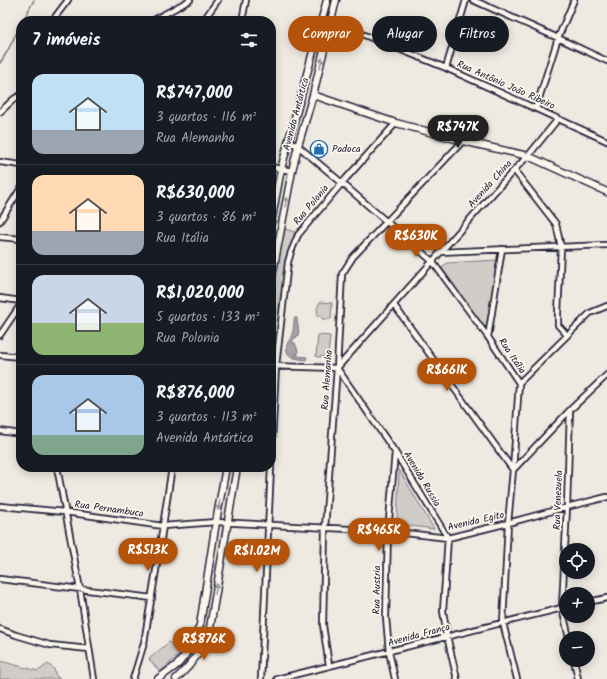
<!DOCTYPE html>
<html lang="pt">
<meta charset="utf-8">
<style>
body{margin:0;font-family:Kalam,sans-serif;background:#242831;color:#f1f3f6;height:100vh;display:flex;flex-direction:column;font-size:15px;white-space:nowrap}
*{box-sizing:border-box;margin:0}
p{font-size:13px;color:#9ea1a6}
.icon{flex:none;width:22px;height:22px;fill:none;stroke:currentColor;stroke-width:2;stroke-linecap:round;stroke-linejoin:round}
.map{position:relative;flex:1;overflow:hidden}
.drawer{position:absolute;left:16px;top:16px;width:260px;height:456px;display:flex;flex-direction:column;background:#171b24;border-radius:16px;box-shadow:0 2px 10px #0003}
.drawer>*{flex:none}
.banner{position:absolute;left:288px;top:16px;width:259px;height:36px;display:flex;gap:8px}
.tools{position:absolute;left:559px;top:543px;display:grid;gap:8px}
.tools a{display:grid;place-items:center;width:36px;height:36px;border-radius:50%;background:#171b24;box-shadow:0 2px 10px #0003;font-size:20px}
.price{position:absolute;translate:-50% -34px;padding:0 9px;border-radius:14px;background:#b45309;color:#fff;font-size:13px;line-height:26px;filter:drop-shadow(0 1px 2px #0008)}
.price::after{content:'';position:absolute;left:50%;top:24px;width:12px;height:9px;margin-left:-6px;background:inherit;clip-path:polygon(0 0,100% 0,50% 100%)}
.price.on{background:#222;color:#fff}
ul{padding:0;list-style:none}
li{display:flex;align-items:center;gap:12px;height:100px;padding:0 16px}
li+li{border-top:1px solid #363941}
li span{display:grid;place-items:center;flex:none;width:112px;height:80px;border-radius:12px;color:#555}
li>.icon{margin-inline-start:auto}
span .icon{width:48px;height:48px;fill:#fffc;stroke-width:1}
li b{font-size:17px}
h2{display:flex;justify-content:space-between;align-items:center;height:48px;padding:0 16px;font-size:17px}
.tag{padding:0 14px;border-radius:18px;background:#171b24;box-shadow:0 2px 10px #0003;font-size:14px;line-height:36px}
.tag.on{background:#b45309;color:#fff}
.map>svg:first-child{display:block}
.green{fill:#d0cdc9;stroke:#797882}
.water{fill:#a6a3a7;stroke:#716f7c}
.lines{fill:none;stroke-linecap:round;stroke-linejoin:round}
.stream{stroke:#716f7c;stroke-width:1.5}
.street-casing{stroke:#22223b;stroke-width:8}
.secondary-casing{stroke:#22223b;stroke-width:9}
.street{stroke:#fbf7ec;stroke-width:4.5}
.secondary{stroke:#fbf7ec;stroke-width:6}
.oneway{fill:#99979c}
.labels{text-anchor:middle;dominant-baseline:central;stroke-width:3.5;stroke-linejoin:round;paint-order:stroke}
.street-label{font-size:10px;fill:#22223b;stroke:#fbf7ec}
.poi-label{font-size:10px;fill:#22223b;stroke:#fbf7ec;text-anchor:start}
</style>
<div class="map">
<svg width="607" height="679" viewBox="0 0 607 679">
<rect width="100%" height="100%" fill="#eeeae2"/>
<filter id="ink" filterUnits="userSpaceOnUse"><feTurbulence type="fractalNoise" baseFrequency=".025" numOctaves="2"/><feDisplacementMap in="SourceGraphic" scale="8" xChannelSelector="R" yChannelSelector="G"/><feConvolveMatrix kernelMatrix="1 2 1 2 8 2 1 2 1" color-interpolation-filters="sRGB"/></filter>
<g filter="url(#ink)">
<path class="green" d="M285,229L295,232L289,250L287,260L275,358L273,360H271V291L277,257Z
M495,260L498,264L488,326L482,328L442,268L447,263Z
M320,302L332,303L331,319H322V316H318L317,308Z
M318,335L330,336L328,356L318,357L316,356Z
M399,470L434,529L397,524Z
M169,642L180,654L160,672L149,659Z
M0,661L38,671L48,664L54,669L56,676L60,679H0Z"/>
<path class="water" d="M294,318H297C297,325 300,329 298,336H296V338H293V343H295L298,351V355L296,354L295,356L307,357L306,360C298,359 284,358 287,345C288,341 291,338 292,334C294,329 294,323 294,318Z"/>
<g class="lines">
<path class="stream" d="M23,21L34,0
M0,63L7,52L21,24"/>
<defs>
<path id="street" d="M473,0L558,38L607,61
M322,18L446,68L607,141
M52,21L68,0
M152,21L190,0
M203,21L218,0
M242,21L246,0
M446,68L466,0
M536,108L558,38L574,0
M0,112L14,99L21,95
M288,141L298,146L342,183L432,261L488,337L519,383L513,470L508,523L503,623L517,679
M0,162L21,165
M271,167L292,171
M514,170L556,224L561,247L558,314V325L567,335
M0,221L21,188
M0,237L21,239
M440,252L607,245
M0,298L21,301
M394,305L513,470L570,410L607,375
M0,335L21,304
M488,337L502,249
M0,355L21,357
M271,366L337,368L395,452L448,538L443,611L447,636L457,679
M337,368L514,170L528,156L558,119
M519,383L590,313L607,306
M0,431L21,434
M395,452L388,531L386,617L389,652L395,679
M271,463L276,366L288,262L291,252L298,235L342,183L396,123
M57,467L80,589L94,679
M0,506L65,512L163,526L216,522L388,531L448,538L508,523L567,507L607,497
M0,579L152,598
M588,602L607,598
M0,629L16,635L50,645L89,649
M569,638L562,608L567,507L570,410
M574,660L578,679
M329,666L323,625L325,528L337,368L342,274L353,257L463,141
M133,679L144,643L159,552L172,467
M261,679L271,467
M277,679L566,607"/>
<path id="secondary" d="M313,95L396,123L463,141L528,156L607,192
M271,223L281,169L327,0
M271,282L292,171L298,146L313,95L336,0
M158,679C164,674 172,669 178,664C189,652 195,640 200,625L216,522L226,467
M176,679C194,662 201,651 210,628L237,467"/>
</defs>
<use href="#street" class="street-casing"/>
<use href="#secondary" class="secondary-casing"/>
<use href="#street" class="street"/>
<use href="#secondary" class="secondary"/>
</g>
<defs><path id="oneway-solid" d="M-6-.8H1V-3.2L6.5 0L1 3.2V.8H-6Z"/></defs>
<g class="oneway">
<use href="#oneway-solid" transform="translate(321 63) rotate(-76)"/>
<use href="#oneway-solid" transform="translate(286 202) rotate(-80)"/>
<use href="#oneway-solid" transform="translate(219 505) rotate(100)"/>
<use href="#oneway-solid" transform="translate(216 589) rotate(-80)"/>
</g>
</g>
<defs>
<symbol id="shop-ring" viewBox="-11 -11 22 22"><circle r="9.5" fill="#fbf7ec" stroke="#1f6fb2" stroke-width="1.5"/><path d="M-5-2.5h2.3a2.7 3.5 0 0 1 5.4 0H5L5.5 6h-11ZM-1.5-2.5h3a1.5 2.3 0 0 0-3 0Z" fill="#1f6fb2"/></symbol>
</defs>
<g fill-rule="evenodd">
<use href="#shop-ring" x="309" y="139" width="20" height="20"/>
</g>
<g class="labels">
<g class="street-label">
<text transform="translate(506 85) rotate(24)">Rua Antônio João Ribeiro</text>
<text transform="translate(296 114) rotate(-75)">Avenida Antártica</text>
<text transform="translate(490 184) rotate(-48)">Avenida China</text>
<text transform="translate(311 205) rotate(-50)">Rua Polonia</text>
<text transform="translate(512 356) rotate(56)">Rua Itália</text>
<text transform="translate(327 380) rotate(-86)">Rua Alemanha</text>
<text transform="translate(422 479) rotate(59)">Avenida Russia</text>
<text transform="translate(558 500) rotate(-88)">Rua Venezuela</text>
<text transform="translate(109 509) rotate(8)">Rua Pernambuco</text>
<text transform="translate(476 521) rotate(-13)">Avenida Egito</text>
<text transform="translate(377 590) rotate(-89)">Rua Austria</text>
<text transform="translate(419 635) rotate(-15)">Avenida França</text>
</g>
<g class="poi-label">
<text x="332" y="149">Padoca</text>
</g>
</g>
</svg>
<div class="tools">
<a><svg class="icon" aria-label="locate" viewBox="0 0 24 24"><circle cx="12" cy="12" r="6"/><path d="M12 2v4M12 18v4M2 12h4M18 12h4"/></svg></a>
<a>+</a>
<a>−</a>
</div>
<b class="price on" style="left:458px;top:149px">R$747K</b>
<b class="price" style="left:416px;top:258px">R$630K</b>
<b class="price" style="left:447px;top:392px">R$661K</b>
<b class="price" style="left:379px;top:552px">R$465K</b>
<b class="price" style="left:148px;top:572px">R$513K</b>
<b class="price" style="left:257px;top:573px">R$1.02M</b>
<b class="price" style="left:204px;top:661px">R$876K</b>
<div class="banner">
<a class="tag on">Comprar</a>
<a class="tag">Alugar</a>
<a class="tag">Filtros</a>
</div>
<section class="drawer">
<h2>7 imóveis<svg class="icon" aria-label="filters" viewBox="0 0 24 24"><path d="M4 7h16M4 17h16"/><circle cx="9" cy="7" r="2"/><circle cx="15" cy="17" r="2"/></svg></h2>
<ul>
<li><span style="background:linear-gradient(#bfe0f5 70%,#9aa5b1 0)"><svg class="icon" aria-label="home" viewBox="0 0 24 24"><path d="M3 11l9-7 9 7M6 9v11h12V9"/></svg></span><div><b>R$747,000</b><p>3 quartos · 116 m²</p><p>Rua Alemanha</p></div></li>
<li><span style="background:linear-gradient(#ffd9b3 70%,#9aa5b1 0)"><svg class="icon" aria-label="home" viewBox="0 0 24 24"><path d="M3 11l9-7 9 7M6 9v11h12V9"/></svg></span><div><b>R$630,000</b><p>3 quartos · 86 m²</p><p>Rua Itália</p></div></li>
<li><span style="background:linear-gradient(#c9d6e8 60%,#8fb573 0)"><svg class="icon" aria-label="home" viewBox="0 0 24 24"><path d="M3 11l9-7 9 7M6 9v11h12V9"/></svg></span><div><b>R$1,020,000</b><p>5 quartos · 133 m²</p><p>Rua Polonia</p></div></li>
<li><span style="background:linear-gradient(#a9c7e8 75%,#7fa58c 0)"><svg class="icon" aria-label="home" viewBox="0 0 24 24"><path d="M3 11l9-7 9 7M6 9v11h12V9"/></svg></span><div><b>R$876,000</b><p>3 quartos · 113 m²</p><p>Avenida Antártica</p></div></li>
</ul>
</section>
</div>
